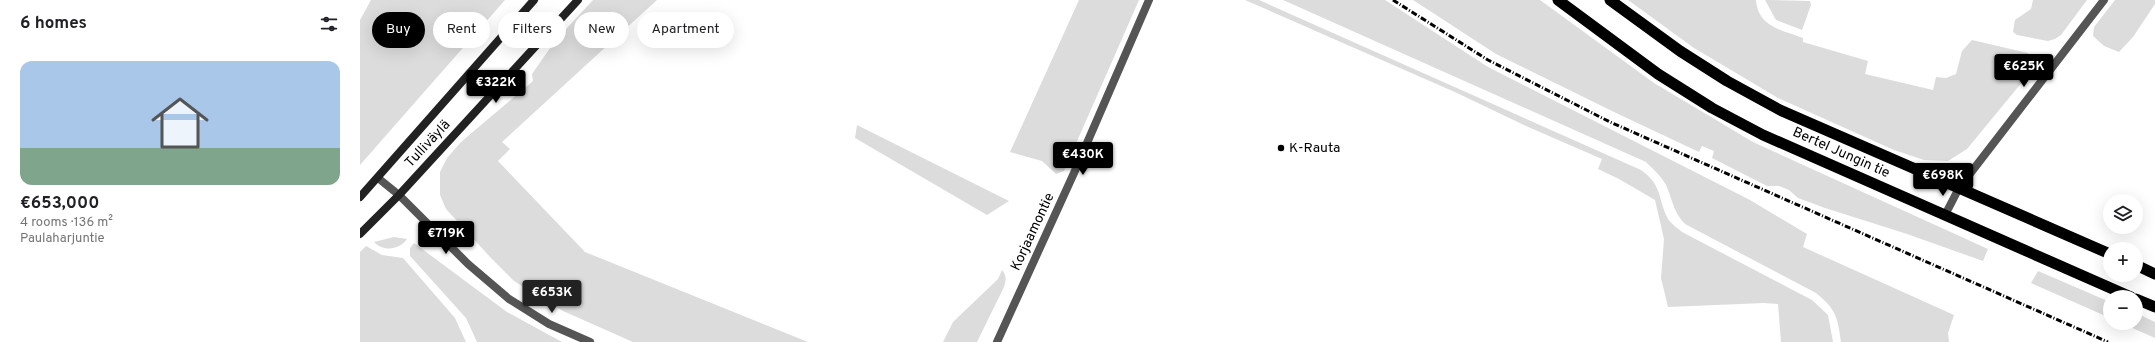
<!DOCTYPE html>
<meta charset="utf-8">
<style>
body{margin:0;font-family:Overpass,sans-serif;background:#f6f6f6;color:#202124;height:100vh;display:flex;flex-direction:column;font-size:15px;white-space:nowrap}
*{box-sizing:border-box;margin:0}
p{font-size:13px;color:#757577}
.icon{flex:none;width:22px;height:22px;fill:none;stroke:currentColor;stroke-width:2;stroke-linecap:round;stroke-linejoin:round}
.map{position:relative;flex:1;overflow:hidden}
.drawer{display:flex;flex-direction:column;background:#fff;width:360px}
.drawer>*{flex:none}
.top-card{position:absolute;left:12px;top:12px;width:380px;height:36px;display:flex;gap:8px}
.controls{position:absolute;left:1743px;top:194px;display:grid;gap:8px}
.controls a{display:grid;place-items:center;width:40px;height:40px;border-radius:50%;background:#fff;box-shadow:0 4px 16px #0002;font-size:20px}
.price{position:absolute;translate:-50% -34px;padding:0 9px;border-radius:4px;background:#000;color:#fff;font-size:13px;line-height:26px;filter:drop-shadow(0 1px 2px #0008)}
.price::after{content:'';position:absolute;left:50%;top:24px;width:12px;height:9px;margin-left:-6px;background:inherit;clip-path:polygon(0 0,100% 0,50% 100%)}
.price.selected{background:#222;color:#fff}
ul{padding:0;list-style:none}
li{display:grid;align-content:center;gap:8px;height:212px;padding:0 20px}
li+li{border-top:1px solid #e0e0e0}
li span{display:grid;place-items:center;height:124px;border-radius:12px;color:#555}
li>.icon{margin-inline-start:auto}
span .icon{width:72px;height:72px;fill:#fffc;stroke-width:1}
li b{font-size:17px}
h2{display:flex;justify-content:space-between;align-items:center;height:48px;padding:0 20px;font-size:17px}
.chip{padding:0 14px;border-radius:18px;background:#fff;box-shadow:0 4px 16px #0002;font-size:14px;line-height:36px}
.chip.selected{background:#000;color:#fff}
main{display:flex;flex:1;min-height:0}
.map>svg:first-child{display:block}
.green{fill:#dcdcdc}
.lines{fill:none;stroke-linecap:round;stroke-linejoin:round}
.minor{stroke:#555;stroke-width:8}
.tertiary{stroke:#555;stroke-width:8}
.secondary{stroke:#222;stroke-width:8}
.trunk{stroke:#000;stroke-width:11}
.rail{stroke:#000;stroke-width:3;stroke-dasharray:6 2 1 2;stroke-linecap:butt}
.poi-dot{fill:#000;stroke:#fff;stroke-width:1.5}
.labels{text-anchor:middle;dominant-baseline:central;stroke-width:3;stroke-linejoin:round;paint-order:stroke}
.street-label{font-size:14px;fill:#000;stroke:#fff}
.poi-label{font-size:14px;fill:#000;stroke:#fff;text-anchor:start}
</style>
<main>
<section class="drawer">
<h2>6 homes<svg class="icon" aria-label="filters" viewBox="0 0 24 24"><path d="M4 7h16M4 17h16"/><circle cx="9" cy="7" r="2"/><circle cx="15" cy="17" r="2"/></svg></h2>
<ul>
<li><span style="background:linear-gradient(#a9c7e8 70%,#7fa58c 0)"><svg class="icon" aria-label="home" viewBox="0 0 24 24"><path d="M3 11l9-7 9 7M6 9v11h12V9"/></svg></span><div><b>€653,000</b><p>4 rooms · 136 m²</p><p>Paulaharjuntie</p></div></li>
</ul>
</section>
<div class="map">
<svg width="1795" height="342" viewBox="0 0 1795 342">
<rect width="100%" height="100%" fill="#fff"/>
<path class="green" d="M11,0H145L0,165V20Z
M233,0H297L142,142L150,149L138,161L225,252L448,342H273L203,311L154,281L131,258L86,209L80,195V172L87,158L101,142L173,81L172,74L195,41Z
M719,0H779L704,171L696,174L682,161L650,152Z
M885,0H899L1281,170C1303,186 1297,197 1308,219C1311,224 1318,228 1322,232L1452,300L1468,315L1473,342H1421L1418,304L1404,303L1308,307L1301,278L1304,239L1295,200L1259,179L1238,169L1242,159L1166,126L1097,93Z
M923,0H1025L1128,67L1390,200L1447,234L1443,247L1594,315L1588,333L1589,342H1481C1478,318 1476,309 1456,293L1325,224C1313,211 1313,201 1306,185C1301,176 1293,169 1286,162Z
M1053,0H1180L1294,83L1393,142L1628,249L1623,261L1547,234L1465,208L1438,198L1429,190L1419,186H1407L1352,158L1354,151L1342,146L1339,152L1254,112L1136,54Z
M1268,0H1396C1398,27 1422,30 1443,38V42L1508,61L1505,74L1573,90L1576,77L1586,78L1596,74L1602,51L1612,40L1668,53L1672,61V70L1607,149L1588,161L1564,160L1534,150L1418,98L1334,48Z
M1405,0L1450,1L1451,5L1442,30L1416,20Z
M1673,0H1727L1701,35L1695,39L1688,41L1657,35L1653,32L1655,20L1671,9Z
M1755,0H1795V4L1773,37L1759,52L1744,46L1733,36L1734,27Z
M497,125L649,201L627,215L495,138Z
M34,237L47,239C40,250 23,252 14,242Z
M54,243L147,312L202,342H117L106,318L50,256V248Z
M6,246L22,255L43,258L95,318L106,342H0V252Z
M642,270C647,276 646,280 644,287L617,342H583L593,322L638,279Z
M1678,271L1750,302V318L1671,283Z
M1776,313L1795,322V338L1761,323H1776Z"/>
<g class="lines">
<path class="minor" d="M1585,215L1599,188L1744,0
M637,342L714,173L789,0"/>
<path class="tertiary" d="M18,178L39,195L108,264L149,299L189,324L230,342"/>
<path class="secondary" d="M0,197L174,0
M0,234L39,195L218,0"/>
<path class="trunk" d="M1198,0L1298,74L1352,108L1403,135L1771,297
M1250,0L1320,51L1367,81L1420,110L1750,254
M1776,265L1795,274
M1776,299L1795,307"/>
<path class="rail" d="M1033,0L1128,60L1250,122L1748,342"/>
</g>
<circle class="poi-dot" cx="921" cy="148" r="4"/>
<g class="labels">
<g class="street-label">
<text transform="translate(68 144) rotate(-47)">Tulliväylä</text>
<text transform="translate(1481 153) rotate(24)">Bertel Jungin tie</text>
<text transform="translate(673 232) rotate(-65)">Korjaamontie</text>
</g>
<g class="poi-label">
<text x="929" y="148">K-Rauta</text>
</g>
</g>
</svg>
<div class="controls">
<a><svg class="icon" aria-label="layers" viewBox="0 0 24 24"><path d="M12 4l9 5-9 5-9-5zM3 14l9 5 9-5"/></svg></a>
<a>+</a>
<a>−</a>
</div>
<b class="price" style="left:1664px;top:88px">€625K</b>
<b class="price" style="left:136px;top:104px">€322K</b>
<b class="price" style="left:723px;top:176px">€430K</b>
<b class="price" style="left:1583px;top:197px">€698K</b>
<b class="price" style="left:86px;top:255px">€719K</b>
<b class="price selected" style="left:192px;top:314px">€653K</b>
<div class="top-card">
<a class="chip selected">Buy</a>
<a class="chip">Rent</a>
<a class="chip">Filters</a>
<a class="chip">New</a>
<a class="chip">Apartment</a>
</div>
</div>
</main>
